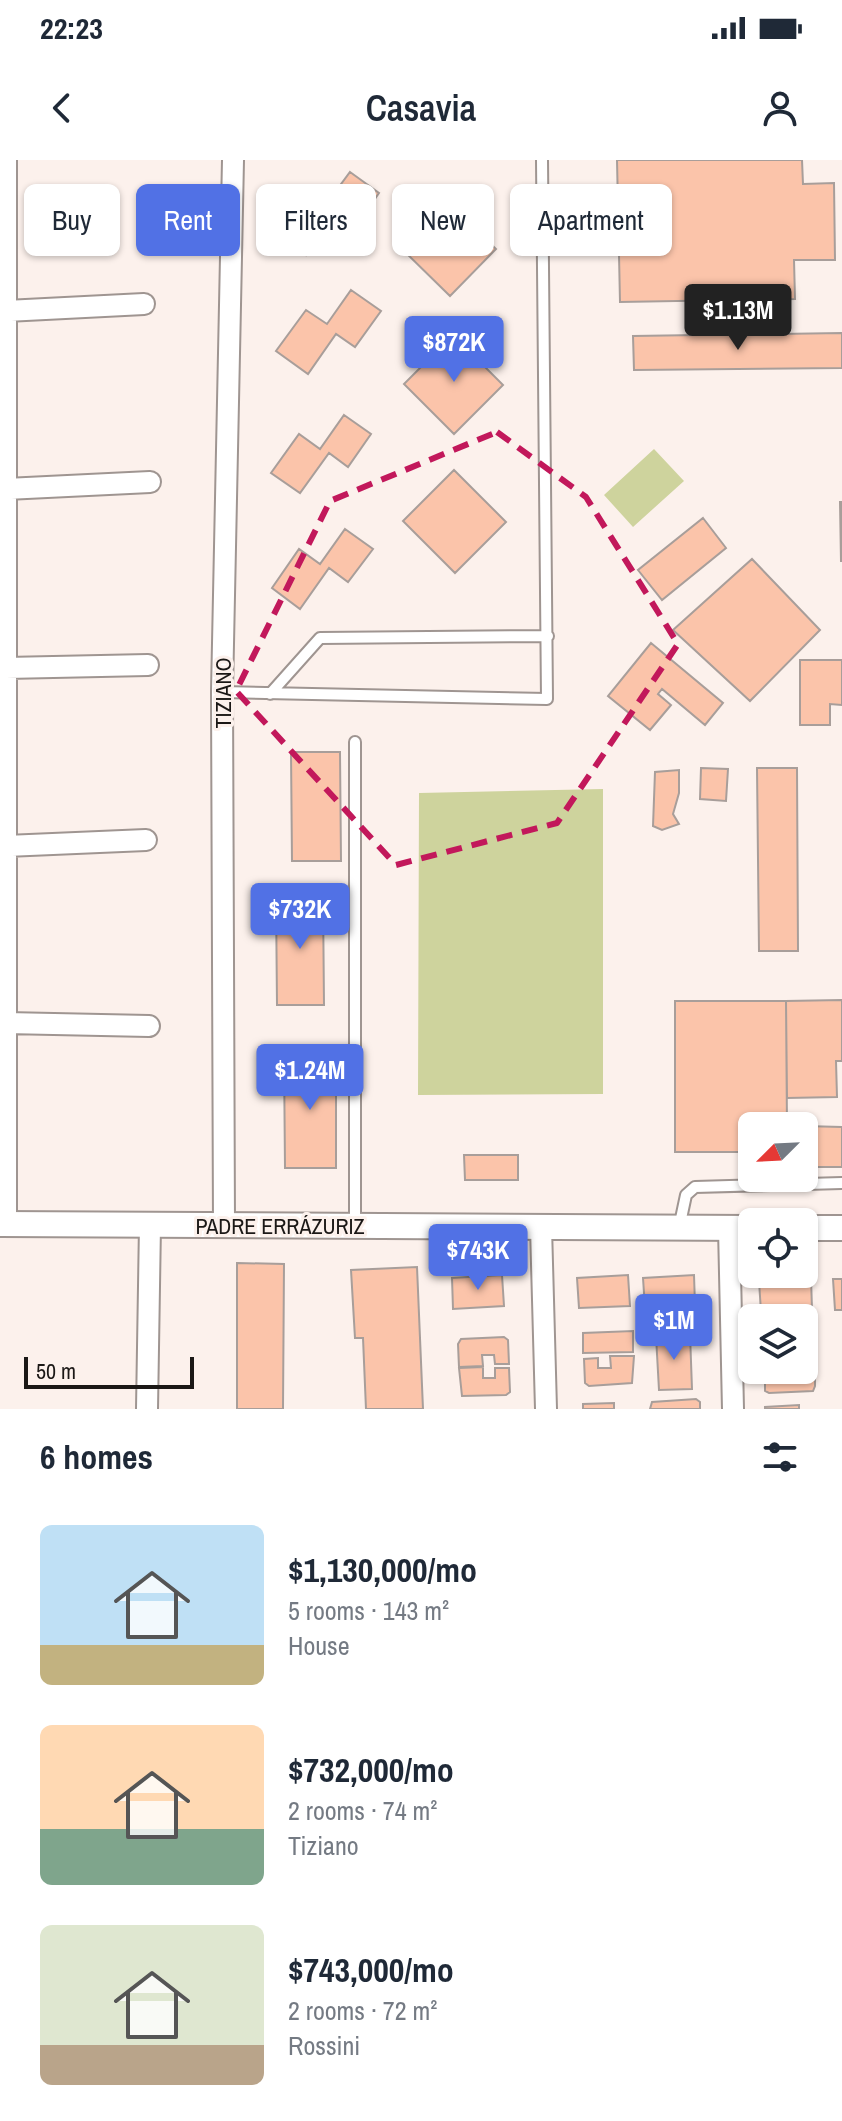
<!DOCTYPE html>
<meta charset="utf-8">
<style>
body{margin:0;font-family:"Archivo Narrow",sans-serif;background:#f2f2f3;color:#1f2937;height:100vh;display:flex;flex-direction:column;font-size:30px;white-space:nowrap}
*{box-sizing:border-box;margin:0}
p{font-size:26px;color:#747a83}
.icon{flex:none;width:44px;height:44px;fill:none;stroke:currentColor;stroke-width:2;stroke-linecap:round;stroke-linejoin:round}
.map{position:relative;height:1249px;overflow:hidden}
.drawer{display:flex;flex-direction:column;background:#fff;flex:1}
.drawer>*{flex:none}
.guide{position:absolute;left:24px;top:24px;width:794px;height:72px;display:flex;gap:16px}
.needle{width:52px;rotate:246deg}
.fabs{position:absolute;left:738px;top:952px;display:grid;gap:16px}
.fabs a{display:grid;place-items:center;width:80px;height:80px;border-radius:12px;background:#fff;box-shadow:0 2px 6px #0004;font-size:40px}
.scale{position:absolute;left:24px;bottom:20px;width:170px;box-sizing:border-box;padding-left:8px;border:4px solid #1b1816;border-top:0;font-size:22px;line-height:28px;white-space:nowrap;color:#1b1816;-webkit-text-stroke:6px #fcf1ec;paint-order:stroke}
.price{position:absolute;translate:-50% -68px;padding:0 18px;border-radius:8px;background:#5171e5;color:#fff;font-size:26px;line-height:52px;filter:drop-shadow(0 2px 4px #0008)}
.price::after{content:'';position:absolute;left:50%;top:48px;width:24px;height:18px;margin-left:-12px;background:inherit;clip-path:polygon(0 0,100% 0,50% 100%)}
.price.current{background:#222;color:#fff}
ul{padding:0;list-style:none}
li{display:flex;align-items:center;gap:24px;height:200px;padding:0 40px}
li span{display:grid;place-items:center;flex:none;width:224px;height:160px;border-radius:12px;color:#555}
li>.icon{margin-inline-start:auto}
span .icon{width:96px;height:96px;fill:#fffc;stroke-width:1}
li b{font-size:34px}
h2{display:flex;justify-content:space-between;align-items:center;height:96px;padding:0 40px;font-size:34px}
.pill{padding:0 28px;border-radius:12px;background:#fff;box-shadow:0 2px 6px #0004;font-size:28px;line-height:72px}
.pill.current{background:#5171e5;color:#fff}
.status{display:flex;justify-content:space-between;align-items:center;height:56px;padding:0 40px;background:#fff;direction:ltr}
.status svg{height:22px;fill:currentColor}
header{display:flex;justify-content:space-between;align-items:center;height:104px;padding:0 40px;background:#fff;font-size:36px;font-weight:600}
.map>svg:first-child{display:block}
.grass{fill:#ced39d}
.building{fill:#fbc4aa;stroke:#a89e9a;stroke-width:2}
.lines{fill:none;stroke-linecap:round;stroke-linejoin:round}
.service-casing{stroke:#9f9591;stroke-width:14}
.minor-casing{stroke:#9f9591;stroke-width:24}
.tertiary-casing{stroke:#9f9591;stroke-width:28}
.service{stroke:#fff;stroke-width:10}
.minor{stroke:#fff;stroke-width:20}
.tertiary{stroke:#fff;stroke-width:24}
.marked{fill:none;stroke:#c2185b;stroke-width:6;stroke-dasharray:16 10;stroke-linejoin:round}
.labels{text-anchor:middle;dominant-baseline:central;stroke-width:6;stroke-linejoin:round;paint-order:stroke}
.street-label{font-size:22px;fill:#1b1816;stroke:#fcf1ec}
</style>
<div class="status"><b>22:23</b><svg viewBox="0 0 49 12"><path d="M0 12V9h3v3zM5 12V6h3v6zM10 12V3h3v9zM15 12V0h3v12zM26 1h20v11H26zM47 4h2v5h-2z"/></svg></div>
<header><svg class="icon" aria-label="back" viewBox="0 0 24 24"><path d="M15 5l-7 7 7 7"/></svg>Casavia<svg class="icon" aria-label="person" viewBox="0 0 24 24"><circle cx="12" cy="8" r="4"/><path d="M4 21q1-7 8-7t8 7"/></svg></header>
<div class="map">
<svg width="842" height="1249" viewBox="0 0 842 1249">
<rect width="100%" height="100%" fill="#fcf1ec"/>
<path class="grass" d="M654,289L684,321L633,367L604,335Z
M603,629V934L418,935L419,633Z"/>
<path class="building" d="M617,0H802L803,24L834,23L835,100H794L795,139L620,142Z
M350,12L379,33L354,69L334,55L306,95L274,73L304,32L324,47Z
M448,42L496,89L450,136L402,89Z
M351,130L381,151L355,187L336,174L308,214L276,191L306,150L327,164Z
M842,173V208L634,210L633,176Z
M453,175L503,225L454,274L404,224Z
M344,255L371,274L348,307L329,293L300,333L271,313L299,274L320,289Z
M454,310L506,362L455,413L403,361Z
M840,342H842V401H841Z
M703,358L726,388L662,440L638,410Z
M345,369L373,389L348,422L329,408L300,449L272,428L299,389L320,404Z
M752,399L820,470L750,541L673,470Z
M651,483L723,543L705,565L662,529L658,534L671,545L650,570L608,536Z
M800,500H842V545L830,544V565H800Z
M291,592H340L341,701H292Z
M701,608L728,609L726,641L700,639Z
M757,608H797L798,791H759Z
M679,610V633L673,654L679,664L662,670L653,666L655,612Z
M276,737H323L324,845H277Z
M842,840V901H836L837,937L787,938L786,841Z
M675,841H786L787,966H752V992H675Z
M284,896H336V1008H285Z
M804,966L842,967V1007H804Z
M464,995H518V1020H465Z
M237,1103L284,1104L283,1249H237Z
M417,1107L423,1249H366L363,1178H355L351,1110Z
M502,1115L504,1146L453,1149L452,1118Z
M628,1115L630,1146L579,1148L577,1118Z
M694,1115L695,1145L645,1148L643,1118Z
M811,1118L812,1149L761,1152L759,1121Z
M833,1119H842V1150H835Z
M633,1171V1192L583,1193V1173Z
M690,1174L692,1229L659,1230L656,1176Z
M504,1177L508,1180L509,1204H495L494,1195H482L483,1206L459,1207L458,1184L461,1179Z
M804,1178H814V1199H804Z
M610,1196H634L632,1223L589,1226L585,1223L584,1199L598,1198V1208H611Z
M804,1203H815V1226L813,1231L769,1233L765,1231V1210H779V1216L791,1215V1210H804Z
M483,1207V1218H495V1208H509L510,1232L506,1235L462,1236L459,1208Z
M696,1239L700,1242V1249H650L652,1242Z
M614,1243V1249H583V1244Z
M799,1245V1249H765V1247Z"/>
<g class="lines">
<defs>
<path id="service" d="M222,532L547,539L542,0
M270,534L320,478L548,476
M355,582V1064
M679,1068L686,1035L695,1027L842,1023"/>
<path id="minor" d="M6,0V1064
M6,151L144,144
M6,329L150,322
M6,508L148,505
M6,686L146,680
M6,863L149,866
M224,1065L222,532L233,0
M541,1067L546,1249
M729,1068L733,1249
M147,1249L150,1065"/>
<path id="tertiary" d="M0,1064L752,1068
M804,1068H842"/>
</defs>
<use href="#service" class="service-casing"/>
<use href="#minor" class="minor-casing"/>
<use href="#tertiary" class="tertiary-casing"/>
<use href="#service" class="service"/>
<use href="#minor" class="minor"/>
<use href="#tertiary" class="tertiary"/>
</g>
<path class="marked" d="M497,272L586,337L678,484L557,663L396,705L236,531L330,341Z"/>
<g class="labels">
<g class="street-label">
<text transform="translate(223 533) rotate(-90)">TIZIANO</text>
<text x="280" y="1066">PADRE ERRÁZURIZ</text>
</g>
</g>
</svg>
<div class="fabs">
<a><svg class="needle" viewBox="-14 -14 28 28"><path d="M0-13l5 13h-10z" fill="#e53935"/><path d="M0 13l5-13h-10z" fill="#747a83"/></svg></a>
<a><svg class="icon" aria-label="locate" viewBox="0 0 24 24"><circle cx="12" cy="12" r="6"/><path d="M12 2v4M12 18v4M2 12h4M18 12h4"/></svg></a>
<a><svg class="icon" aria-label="layers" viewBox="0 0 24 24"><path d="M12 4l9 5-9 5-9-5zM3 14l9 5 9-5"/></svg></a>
</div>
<div class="scale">50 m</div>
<b class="price current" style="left:738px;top:192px">$1.13M</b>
<b class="price" style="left:454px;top:224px">$872K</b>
<b class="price" style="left:300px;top:791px">$732K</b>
<b class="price" style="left:310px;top:952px">$1.24M</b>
<b class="price" style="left:478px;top:1132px">$743K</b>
<b class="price" style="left:674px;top:1202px">$1M</b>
<div class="guide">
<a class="pill">Buy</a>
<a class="pill current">Rent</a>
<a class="pill">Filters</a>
<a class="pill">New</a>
<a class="pill">Apartment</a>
</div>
</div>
<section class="drawer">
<h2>6 homes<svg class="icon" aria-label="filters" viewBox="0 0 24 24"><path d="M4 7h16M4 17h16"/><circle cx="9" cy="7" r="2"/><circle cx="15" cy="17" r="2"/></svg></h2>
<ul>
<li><span style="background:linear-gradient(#bfe0f5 75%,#c2b280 0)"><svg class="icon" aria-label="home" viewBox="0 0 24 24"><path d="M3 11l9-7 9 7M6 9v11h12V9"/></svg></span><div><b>$1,130,000/mo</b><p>5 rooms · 143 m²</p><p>House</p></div></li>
<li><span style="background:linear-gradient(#ffd9b3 65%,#7fa58c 0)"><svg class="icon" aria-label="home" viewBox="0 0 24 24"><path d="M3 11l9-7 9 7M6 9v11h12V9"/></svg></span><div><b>$732,000/mo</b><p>2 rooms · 74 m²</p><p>Tiziano</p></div></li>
<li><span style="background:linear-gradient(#dfe7d0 75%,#b9a48a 0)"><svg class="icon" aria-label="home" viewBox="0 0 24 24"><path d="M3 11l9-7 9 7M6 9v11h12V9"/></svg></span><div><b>$743,000/mo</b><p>2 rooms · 72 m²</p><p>Rossini</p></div></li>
</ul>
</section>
